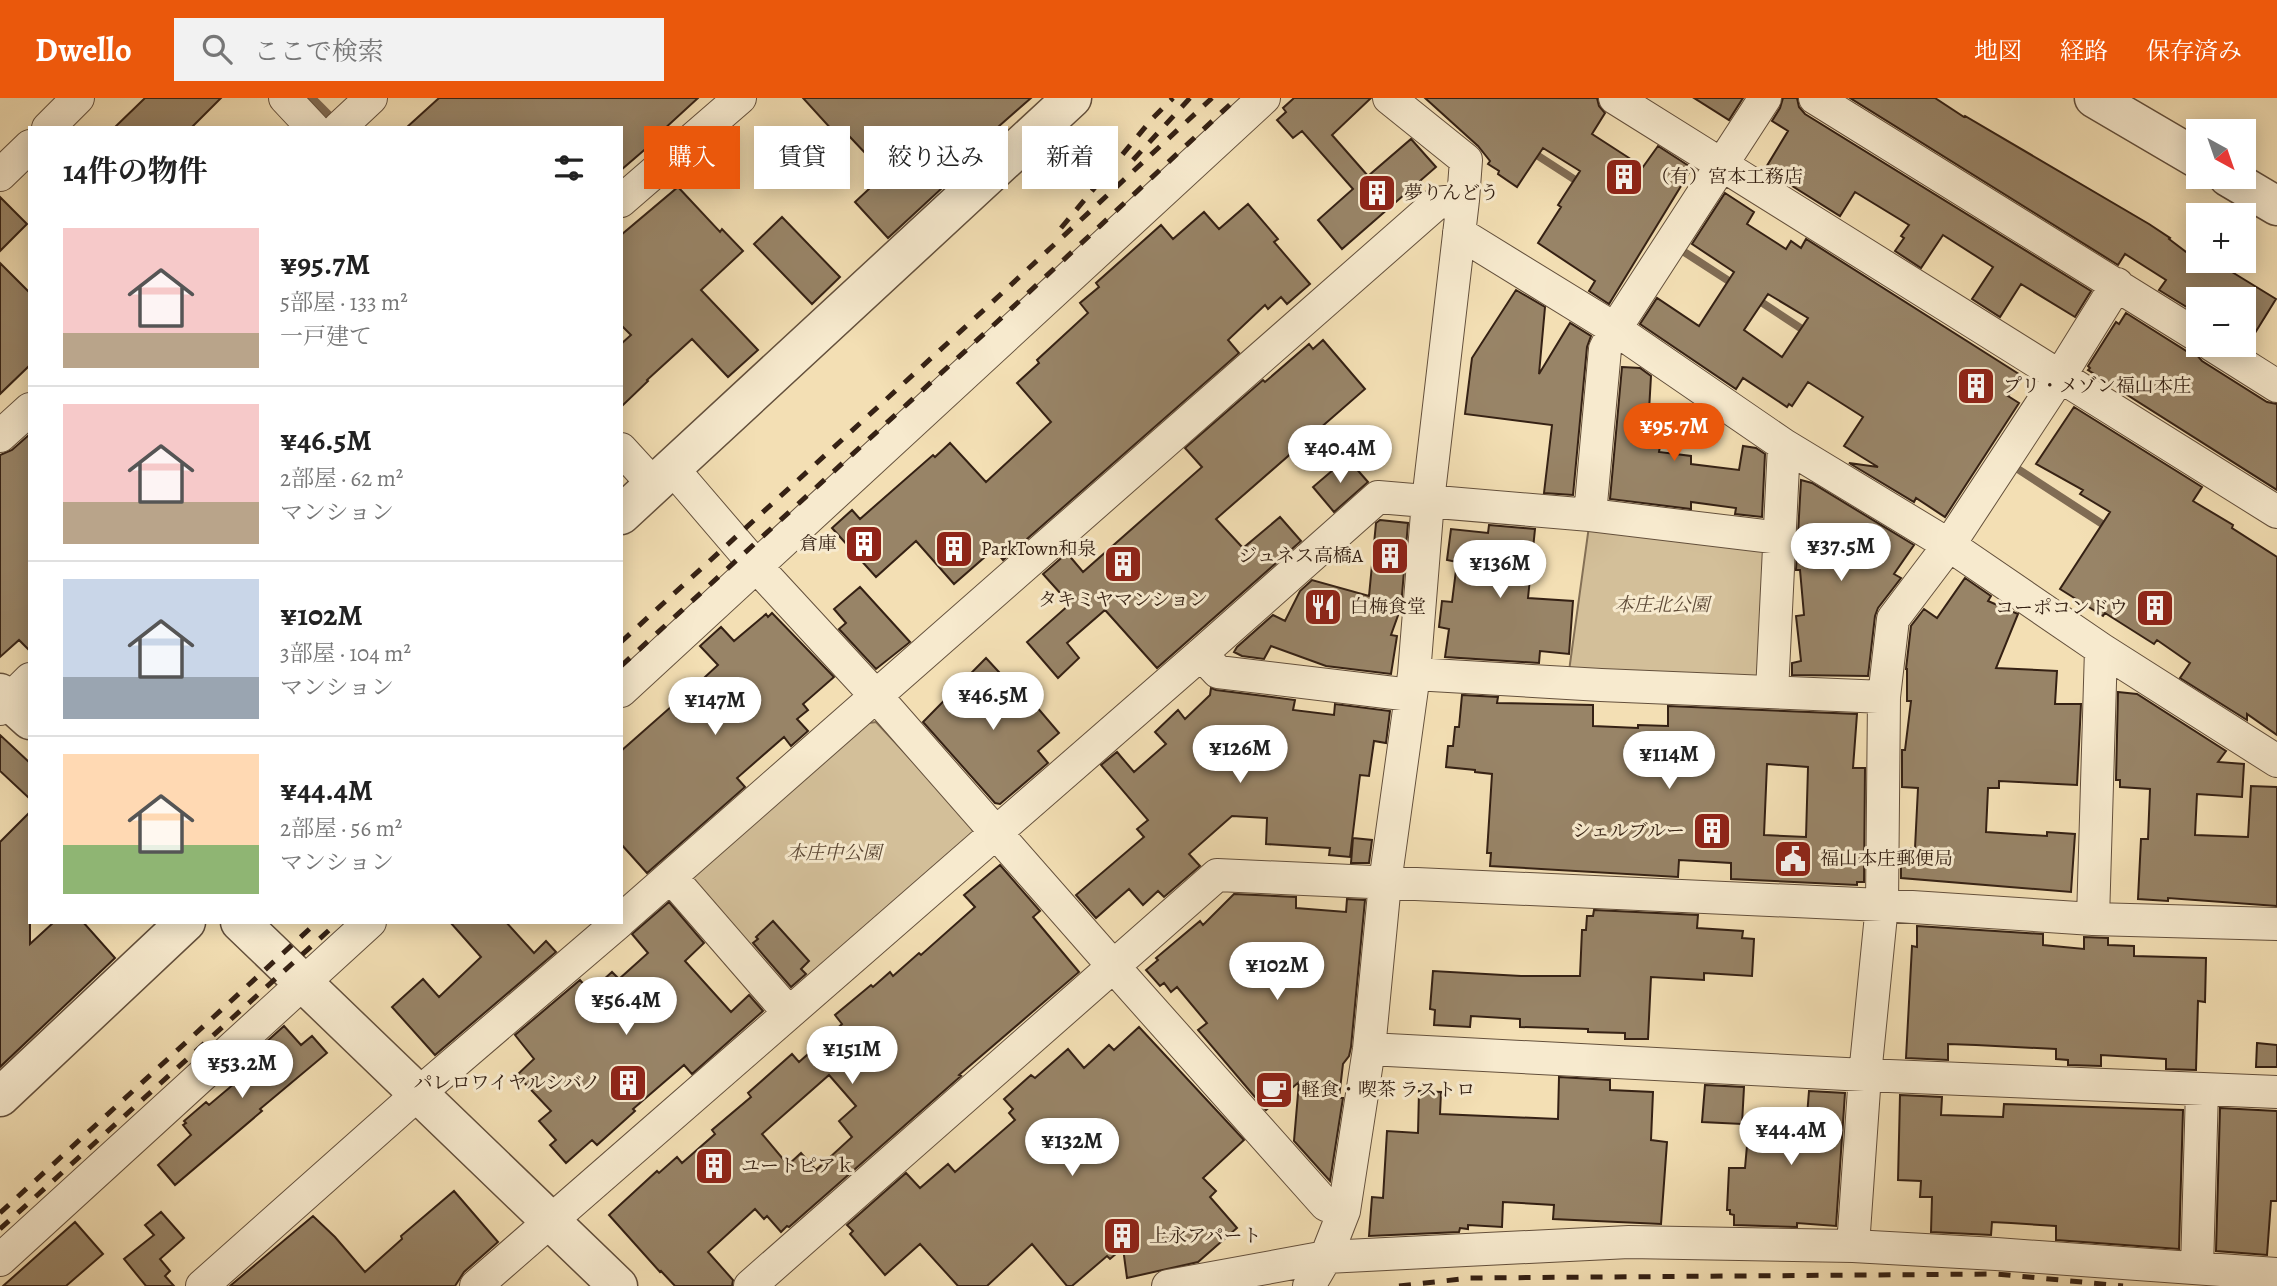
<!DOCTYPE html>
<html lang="ja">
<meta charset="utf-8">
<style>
body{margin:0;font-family:Alegreya,"Noto Serif JP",serif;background:#f2f2f2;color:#222;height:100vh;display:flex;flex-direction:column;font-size:26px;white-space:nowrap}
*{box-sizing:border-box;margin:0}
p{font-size:23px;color:#767676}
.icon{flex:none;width:38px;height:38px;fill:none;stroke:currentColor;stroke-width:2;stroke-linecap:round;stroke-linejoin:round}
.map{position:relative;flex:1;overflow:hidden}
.details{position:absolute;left:28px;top:28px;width:595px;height:798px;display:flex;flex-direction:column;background:#fff;border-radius:0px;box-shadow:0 4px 18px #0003}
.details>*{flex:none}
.banner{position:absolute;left:644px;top:28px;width:665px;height:63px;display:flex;gap:14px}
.needle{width:46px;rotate:140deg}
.buttons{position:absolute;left:2186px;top:21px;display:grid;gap:14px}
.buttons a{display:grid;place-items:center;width:70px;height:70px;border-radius:0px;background:#fff;box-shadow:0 4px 18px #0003;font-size:35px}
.price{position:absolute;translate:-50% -60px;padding:0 16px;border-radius:24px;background:#fff;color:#222;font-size:23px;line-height:46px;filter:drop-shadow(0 2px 4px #0008)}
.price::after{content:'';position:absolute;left:50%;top:42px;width:21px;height:16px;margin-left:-10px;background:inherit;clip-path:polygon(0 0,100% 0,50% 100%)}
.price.current{background:#ea580c;color:#fff}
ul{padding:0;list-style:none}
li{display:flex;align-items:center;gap:21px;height:175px;padding:0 35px}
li+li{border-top:2px solid #e0e0e0}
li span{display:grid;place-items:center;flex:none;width:196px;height:140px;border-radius:0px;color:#555}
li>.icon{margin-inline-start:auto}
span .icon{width:84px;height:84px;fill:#fffc;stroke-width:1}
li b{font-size:30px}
h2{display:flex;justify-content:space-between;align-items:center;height:84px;padding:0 35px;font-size:30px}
.tag{padding:0 24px;border-radius:0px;background:#fff;box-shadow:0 4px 18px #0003;font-size:24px;line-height:63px}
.tag.current{background:#ea580c;color:#fff}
header{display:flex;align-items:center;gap:42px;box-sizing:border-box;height:98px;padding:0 35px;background:#ea580c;color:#fff}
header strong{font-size:33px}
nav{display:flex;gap:38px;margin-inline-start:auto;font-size:24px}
.search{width:490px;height:63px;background:#f2f2f2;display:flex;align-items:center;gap:18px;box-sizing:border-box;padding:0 24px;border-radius:0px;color:#767676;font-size:26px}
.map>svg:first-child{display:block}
.green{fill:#d3bf99;stroke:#847056;stroke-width:2}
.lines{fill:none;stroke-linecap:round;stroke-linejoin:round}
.stream{stroke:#806c54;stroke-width:8}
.building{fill:#988467;stroke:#352114;stroke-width:2;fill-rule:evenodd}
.minor-casing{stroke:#64503c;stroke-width:34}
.tertiary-casing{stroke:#64503c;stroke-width:41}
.minor{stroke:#f7eace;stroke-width:32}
.tertiary{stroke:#f7eace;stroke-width:38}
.rail{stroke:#352114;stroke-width:5;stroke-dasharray:12 12;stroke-linecap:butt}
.labels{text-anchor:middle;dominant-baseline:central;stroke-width:6;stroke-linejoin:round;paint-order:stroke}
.poi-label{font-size:19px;fill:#352114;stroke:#f7eace;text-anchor:start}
.park-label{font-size:19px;font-style:italic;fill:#5c4835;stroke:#f7eace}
</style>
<header>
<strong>Dwello</strong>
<div class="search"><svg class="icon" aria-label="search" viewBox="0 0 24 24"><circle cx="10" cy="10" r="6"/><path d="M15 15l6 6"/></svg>ここで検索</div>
<nav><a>地図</a><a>経路</a><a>保存済み</a></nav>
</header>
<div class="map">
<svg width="2277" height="1188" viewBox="0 0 2277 1188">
<rect width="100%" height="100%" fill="#f3dfb4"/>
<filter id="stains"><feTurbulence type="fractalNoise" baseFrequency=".00286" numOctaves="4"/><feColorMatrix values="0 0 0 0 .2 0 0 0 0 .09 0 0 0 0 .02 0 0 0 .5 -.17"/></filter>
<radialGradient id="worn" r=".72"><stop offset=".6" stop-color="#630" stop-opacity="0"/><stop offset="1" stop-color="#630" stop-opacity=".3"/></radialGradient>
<path class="green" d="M1589,428L1773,446L1766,574L1756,583L1569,573Z
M876,624L971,726L974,739L788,899L694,793L690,775L862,626Z"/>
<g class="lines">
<path class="stream" d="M312,0L337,25
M1529,52L1583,87
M1675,148L1735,187
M1755,200L1808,235
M2010,366L2110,431"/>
</g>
<path class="building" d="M145,0H221L191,30H114Z
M439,0H698L662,33L664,35L621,72V30H406Z
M803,0H1031L981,44L980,42L936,85L941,91L888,140L855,104L885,76L850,39L844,45Z
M1294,0H1371L1332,37L1368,78L1411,41L1436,69L1342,151L1318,122L1353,91L1302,33L1293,40L1277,22L1286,14L1283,10Z
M1425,0H1597L1599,8L1605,15L1592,36L1643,69L1658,48L1692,70L1609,206L1589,193L1595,183L1538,145L1561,109L1558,107L1580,73L1543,50L1517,89L1498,76L1499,73L1488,66L1490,63L1478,48Z
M1694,0H1743L1729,22Z
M1783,0H1797L1799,9L1805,16L2091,193L2075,219L2021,186L2000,219L1972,201L1993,169L1943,137L1921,170L1895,153L1904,140L1901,138L1909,127L1855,94L1840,118L1765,71L1788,33L1772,23L1780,10Z
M1850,0H1935L1964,19L1965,18L2149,126L2170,140L2169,141L2198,163L2210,169L2214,163L2276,201L2247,248L2244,245V201H2198V216L2159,192L2166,182L2125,156L2118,167Z
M678,89L720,134L722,131L743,153L701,192L758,252L728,279L692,241L647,282L648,283L621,309V246L631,237L621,227V137Z
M1725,95L1754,114L1747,126L1786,151L1791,143L1801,150L1806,141L2022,278L2008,298L2019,305L1945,419L1916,400L1914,404L1849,365L1878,369L1844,348L1863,319L1808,284L1792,308L1789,306L1787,309L1743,280L1736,291L1640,226L1657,200L1699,228L1734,174L1692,146ZM1768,196L1808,220L1782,259L1744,232Z
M0,99L27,126L0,153Z
M1248,106L1278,141L1274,144L1310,186L1287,206L1281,199L1268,211L1265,207L1228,242L1239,255L1003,462L994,451L954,486L916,443L876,479L832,430L852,412L860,421L933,357L935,359L950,345L986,384L1051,324L1017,285L1039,265L1037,262L1088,215L1080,205L1099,189L1096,185L1161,127L1173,141L1204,114L1219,131Z
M782,119L840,179L812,206L754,146Z
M0,165L30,195V267L0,296Z
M1516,192L1545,209L1539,276L1570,225L1591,238L1587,249L1573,397L1544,395L1552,327L1465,316L1472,260Z
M2126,215L2188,254L2196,256L2202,263L2267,304L2277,306V392L2088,272L2090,270L2088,268L2116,224L2119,226Z
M1323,242L1365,291L1216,421L1243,450L1280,419L1301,443L1157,570L1105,512L1067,545L1079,560L1058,580L1027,544L1070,506L1043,476L1067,455L1083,474L1202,369L1185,350L1263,282L1265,284L1309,246L1313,251Z
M1622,269L1640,270L1651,278L1648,330L1663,332L1659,354L1691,358V366L1739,372L1743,348L1756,350L1765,356L1762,419L1735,416L1736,410L1691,404V411L1610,401Z
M2074,309L2202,389L2193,403L2233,427L2232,430L2277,459V637L2247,616V622L2180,580L2190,565L2157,542L2154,546L2105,515L2103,518L2060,491L2110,414L2080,396L2083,392L2036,366Z
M30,336V553L19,542L0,559V357L12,352Z
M1347,360L1368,384L1334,414L1313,389Z
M1801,382L1812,385L1914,447L1894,476L1901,480L1878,510L1875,518L1868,578L1792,577V565L1801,563L1796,518L1804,517L1800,472H1796Z
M1380,422L1408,425L1401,509L1391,537L1397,538L1391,576L1326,568L1271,548L1264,561L1242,558L1234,554L1237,549L1273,517L1285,523L1300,493L1312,482L1369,498L1376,425Z
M1489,427L1535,431L1528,500L1573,503L1569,556L1540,553L1539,565L1445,559L1449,531L1439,529L1442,503L1452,504L1457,464L1447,462L1451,431L1488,435Z
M1965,480L1991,498L1988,503L2018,516L1996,570L2057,573L2055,606H2081L2077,687L1999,683V690H1988L1986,734L2047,738V734L2075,736L2071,794L1901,780V754L1910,755L1911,750H1915L1918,690L1902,689V652H1905L1911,603H1907V571H1906L1911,528L1924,511L1937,520Z
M860,489L910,544L876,571L839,531L846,525L834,511Z
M772,515L834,579L803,606L808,612L797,621L808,633L791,648L784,639L737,680L745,689L647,775L621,746V653L673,607L676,610L707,581L705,579L718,567L700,548L721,529L734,543L766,516L768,519Z
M986,560L1021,598L1025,595L1059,635L1038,653L1048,665L1000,706L995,705L923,624Z
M1211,590L1216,592L1295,602L1293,612L1334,617L1335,606L1390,613L1386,645L1374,643L1369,678L1360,677L1350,759L1329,757L1330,750L1266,746L1267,720L1232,718L1189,756L1200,768L1164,799L1158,793L1143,807L1129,791L1096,820L1076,797L1144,739L1137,731L1148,722L1101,667L1117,654L1134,674L1166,646L1155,634L1178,612L1185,621L1210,597Z
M2118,594L2137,596L2226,653L2218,664L2244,666L2242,699L2197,696L2195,737L2248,739L2251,688L2277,689V808L2168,800V803L2138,801L2141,741H2148L2150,691L2120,689V682H2116Z
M1462,597L1498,599L1497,605L1593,607V628L1638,630V627L1668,628V608L1857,616L1853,670H1865L1864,784H1857V787L1731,781V765L1679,762L1678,779L1490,768L1491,755H1487L1492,676L1475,674V672L1446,669L1448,648H1453L1455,629H1459ZM1767,666L1808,669L1806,739L1764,737Z
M0,637L30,665V701L0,673Z
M30,714V846L54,824H83L115,860L0,969V744Z
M1353,740L1372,742L1369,765H1351Z
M1000,767L1040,813L1033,819L1079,874L959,977L961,978L789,1129L787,1128L781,1134L767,1118L764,1121L755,1111L708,1154L733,1182L732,1188H675L661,1173L660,1174L609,1117L657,1073L659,1075L677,1059L682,1065L715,1036L712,1032L751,999L748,995L792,956L799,964L842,926L835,917L871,887L873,889L890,874L893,878L919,855L921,857L975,809L964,797ZM829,977L856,1008L839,1023L852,1039L816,1072L801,1055L788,1067L762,1036Z
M1234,796L1296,799V810L1346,814L1347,801L1365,802L1351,949L1349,958L1343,966L1339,1000H1343L1330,1083L1294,1043L1299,984L1266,1012L1198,932L1207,925L1177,889L1171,894L1164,885L1160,888L1146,872L1158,862L1156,860L1200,823L1203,827Z
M669,804L704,845L685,863L731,914L749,897L763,913L692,976L684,967L633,1011L635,1013L597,1047L592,1042L566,1065L550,1047L556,1042L539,1023L551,1013L517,977L534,961L515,937L580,882L590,894L612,874L619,881L648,855L632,836Z
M1594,812L1698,817L1697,830L1743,833L1742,840L1754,841L1752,878L1704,875V882L1651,879L1648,941H1625V935L1588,934V931L1520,929V921L1471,918L1470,929L1434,927L1435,912L1430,911L1433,873L1521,878H1580L1582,832H1586L1587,818H1593Z
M773,823L809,863L801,871L806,876L791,889L753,845L758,841L756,839Z
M450,824H506L534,855L546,843L556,854L435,957L392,909L423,881L439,899L481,859Z
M1917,828L2043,836V847L2084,851V839L2108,840V847L2134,848V858L2206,860L2205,904L2198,903L2196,972L2166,971V961L2101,957V968L2068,967V962L2056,961V951L1976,947L1948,946V962L1906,960L1912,848L1917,849Z
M284,928L301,947L312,938L327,955L260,1011L262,1013L175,1087L158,1067L191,1037L183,1027L186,1025L184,1023L206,1004L209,1007L241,980L234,973Z
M1139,929L1244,1042L1203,1080L1216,1093L1210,1099L1237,1130L1198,1164L1127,1180L1123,1150L1110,1161L1107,1158L1072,1188H1067L1032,1146L987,1188H958L920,1146L885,1177L850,1136L853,1133L847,1127L906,1075L920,1090L948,1066L955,1074L1015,1022L1009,1015L1013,1011L1004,1001L1031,977L1035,980L1068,951L1084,970L1109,947L1114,952Z
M2257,945L2277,947V969H2256Z
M1559,979L1610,982V992L1653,994L1651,1042L1667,1044L1661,1126L1553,1121L1554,1107L1503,1104L1502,1129L1468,1127V1131L1460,1130L1459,1134L1369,1138L1372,1099L1383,1100L1387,1033L1418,1035L1419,993L1441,994L1440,1016L1558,1021Z
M1705,987L1744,989L1742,1026L1702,1024Z
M1809,993L1845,995L1836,1128L1797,1125V1129L1734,1127V1117L1730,1116V1112H1727L1729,1070H1745L1750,1014L1807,1018Z
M1900,997L1942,999L1941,1017L2003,1019L2004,1006L2183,1012L2179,1151L2056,1142V1128L2011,1125L1992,1124L1991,1137L1931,1134L1932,1099H1920L1921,1083L1898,1082Z
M2220,1010L2277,1013V1103H2271L2267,1157L2216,1153Z
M454,1093L498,1144L464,1174L455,1188H230L313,1118L335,1139L365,1174L402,1141L401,1138Z
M161,1114L184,1140L160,1161L170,1173L165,1178L174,1188H146L124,1161L154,1137L145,1127Z
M75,1124L103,1156L66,1188H3Z"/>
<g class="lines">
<defs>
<path id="minor" d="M285,0L313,30
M1615,0L2277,414
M1815,0L2198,238
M48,30L78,0
M339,30L371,0
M0,77L30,48
M621,103L740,0
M1459,135L1615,231L1784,347L1949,447L2101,551L2277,663
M2212,247L2277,288
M0,338L30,311
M621,351L654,387
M673,371L757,469L876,598L1114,869L1326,1107L1344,1113
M1590,417L1605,251L1615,231L1765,0
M1201,556L1218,574L1411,597
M1414,576L1601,587L1884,599
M621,593L1264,0
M1772,594L1784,347
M0,611L30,581
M671,779L789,915
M2093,821L2101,551
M621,822L1437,105L1463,102
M1369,951L1865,977L2277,994
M1853,1148L1865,977L1882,807L1884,599L1893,521L1949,447L2060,278L2117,186
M0,1162L370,824
M2197,1170L2202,992
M202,1188L418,996L619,824
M476,1188L1201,556L1378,399L1590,417L1781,440
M750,1188L1217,777L1882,807L2093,821L2277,826
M1168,1188L1326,1159L1629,1144L1853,1148L1996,1156L2277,1176
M1309,1188L1326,1159L1344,1113L1369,951L1385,785L1414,576L1428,403L1463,102L1466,62L1389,0"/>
<path id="tertiary" d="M2094,0L2198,61
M2228,79L2277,108
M621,417L1072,0
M0,595L30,622
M240,824L618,1188
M0,999L186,824"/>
</defs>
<use href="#minor" class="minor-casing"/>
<use href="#tertiary" class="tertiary-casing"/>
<use href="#minor" class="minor"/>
<use href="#tertiary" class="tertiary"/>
<path class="rail" d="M1133,62L1190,0
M1061,130L1152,21L1173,0
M621,544L986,210L1212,0
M621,568L998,223L1237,0
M0,1115L317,824
M0,1131L338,824
M1399,1188L1470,1180L1997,1176L2123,1188"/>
</g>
<defs>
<symbol id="building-square" viewBox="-11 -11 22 22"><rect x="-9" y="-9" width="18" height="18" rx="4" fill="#8f2418" stroke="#f7eace"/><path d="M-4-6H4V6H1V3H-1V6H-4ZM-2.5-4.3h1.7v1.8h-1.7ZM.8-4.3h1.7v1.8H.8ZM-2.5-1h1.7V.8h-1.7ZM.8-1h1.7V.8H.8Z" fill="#fff"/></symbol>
<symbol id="restaurant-square" viewBox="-11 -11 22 22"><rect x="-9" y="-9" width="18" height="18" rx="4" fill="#8f2418" stroke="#f7eace"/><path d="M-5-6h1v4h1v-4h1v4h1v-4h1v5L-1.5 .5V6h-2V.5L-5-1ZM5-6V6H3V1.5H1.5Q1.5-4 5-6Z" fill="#fff"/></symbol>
<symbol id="civic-square" viewBox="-11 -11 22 22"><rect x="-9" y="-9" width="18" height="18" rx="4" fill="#8f2418" stroke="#f7eace"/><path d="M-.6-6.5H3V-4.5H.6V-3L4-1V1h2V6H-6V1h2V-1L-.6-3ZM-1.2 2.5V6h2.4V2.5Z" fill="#fff"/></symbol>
<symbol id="cafe-square" viewBox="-11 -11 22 22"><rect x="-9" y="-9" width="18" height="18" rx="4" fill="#8f2418" stroke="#f7eace"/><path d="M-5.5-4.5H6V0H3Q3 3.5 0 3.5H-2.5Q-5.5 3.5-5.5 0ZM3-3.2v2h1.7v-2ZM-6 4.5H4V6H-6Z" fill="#fff"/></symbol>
</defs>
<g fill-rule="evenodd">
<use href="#building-square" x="1602" y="57" width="44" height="44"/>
<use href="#building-square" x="1355" y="73" width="44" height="44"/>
<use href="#building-square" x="1954" y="266" width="44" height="44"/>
<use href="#building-square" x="842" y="424" width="44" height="44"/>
<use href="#building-square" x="932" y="429" width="44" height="44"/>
<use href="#building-square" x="1368" y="436" width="44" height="44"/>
<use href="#building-square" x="1101" y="444" width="44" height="44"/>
<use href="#restaurant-square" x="1301" y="487" width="44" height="44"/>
<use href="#building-square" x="2133" y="488" width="44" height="44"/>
<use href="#building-square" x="1690" y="711" width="44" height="44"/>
<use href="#civic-square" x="1771" y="739" width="44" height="44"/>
<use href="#building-square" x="606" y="963" width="44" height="44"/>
<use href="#cafe-square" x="1252" y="970" width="44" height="44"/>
<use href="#building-square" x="692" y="1046" width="44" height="44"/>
<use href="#building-square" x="1100" y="1116" width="44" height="44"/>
</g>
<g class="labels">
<g class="poi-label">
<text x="1651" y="79">（有）宮本工務店</text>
<text x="1404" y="95">夢りんどう</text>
<text x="2003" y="288">プリ・メゾン福山本庄</text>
<text x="837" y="446" text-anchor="end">倉庫</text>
<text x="981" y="451">ParkTown和泉</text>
<text x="1363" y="458" text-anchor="end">ジュネス高橋A</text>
<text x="1123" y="502" text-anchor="middle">タキミヤマンション</text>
<text x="1350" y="509">白梅食堂</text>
<text x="2128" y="510" text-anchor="end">コーポコンドウ</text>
<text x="1685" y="733" text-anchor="end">シェルブルー</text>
<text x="1820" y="761">福山本庄郵便局</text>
<text x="601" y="985" text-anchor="end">パレロワイヤルシバノ</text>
<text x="1301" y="992">軽食・喫茶 ラストロ</text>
<text x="741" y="1068">ユートピアｋ</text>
<text x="1149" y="1138">上永アパート</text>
</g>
<g class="park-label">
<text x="1662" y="507">本庄北公園</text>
<text x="834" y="755">本庄中公園</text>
</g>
</g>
<rect width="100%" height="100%" filter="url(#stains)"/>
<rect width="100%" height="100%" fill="url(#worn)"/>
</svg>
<div class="buttons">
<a><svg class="needle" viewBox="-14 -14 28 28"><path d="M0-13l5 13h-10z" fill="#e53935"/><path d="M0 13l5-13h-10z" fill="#767676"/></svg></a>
<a>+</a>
<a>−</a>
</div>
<b class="price current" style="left:1674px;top:365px">¥95.7M</b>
<b class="price" style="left:1340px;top:387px">¥40.4M</b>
<b class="price" style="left:1841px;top:485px">¥37.5M</b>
<b class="price" style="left:1500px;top:502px">¥136M</b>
<b class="price" style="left:993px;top:634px">¥46.5M</b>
<b class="price" style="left:715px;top:639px">¥147M</b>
<b class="price" style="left:1240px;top:687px">¥126M</b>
<b class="price" style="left:1669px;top:693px">¥114M</b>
<b class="price" style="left:1277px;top:904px">¥102M</b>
<b class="price" style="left:626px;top:939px">¥56.4M</b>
<b class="price" style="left:852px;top:988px">¥151M</b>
<b class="price" style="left:242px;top:1002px">¥53.2M</b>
<b class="price" style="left:1791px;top:1069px">¥44.4M</b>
<b class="price" style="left:1072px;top:1080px">¥132M</b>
<div class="banner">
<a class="tag current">購入</a>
<a class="tag">賃貸</a>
<a class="tag">絞り込み</a>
<a class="tag">新着</a>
</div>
<section class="details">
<h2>14件の物件<svg class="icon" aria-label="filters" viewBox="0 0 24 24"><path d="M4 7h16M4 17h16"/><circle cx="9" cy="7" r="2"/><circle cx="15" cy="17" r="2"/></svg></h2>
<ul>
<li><span style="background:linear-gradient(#f6c9c9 75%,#b9a48a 0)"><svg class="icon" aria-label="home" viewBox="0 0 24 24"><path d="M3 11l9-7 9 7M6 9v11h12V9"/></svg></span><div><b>¥95.7M</b><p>5部屋 · 133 m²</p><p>一戸建て</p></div></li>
<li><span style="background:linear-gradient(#f6c9c9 70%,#b9a48a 0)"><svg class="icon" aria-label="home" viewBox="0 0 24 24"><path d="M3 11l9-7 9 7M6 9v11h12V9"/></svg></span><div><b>¥46.5M</b><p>2部屋 · 62 m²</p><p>マンション</p></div></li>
<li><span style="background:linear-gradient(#c9d6e8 70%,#9aa5b1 0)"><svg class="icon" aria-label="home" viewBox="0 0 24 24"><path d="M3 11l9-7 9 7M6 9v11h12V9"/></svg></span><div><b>¥102M</b><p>3部屋 · 104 m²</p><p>マンション</p></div></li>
<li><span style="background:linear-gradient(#ffd9b3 65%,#8fb573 0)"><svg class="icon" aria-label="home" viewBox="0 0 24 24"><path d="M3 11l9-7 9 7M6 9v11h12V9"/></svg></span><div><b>¥44.4M</b><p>2部屋 · 56 m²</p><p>マンション</p></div></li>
</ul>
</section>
</div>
